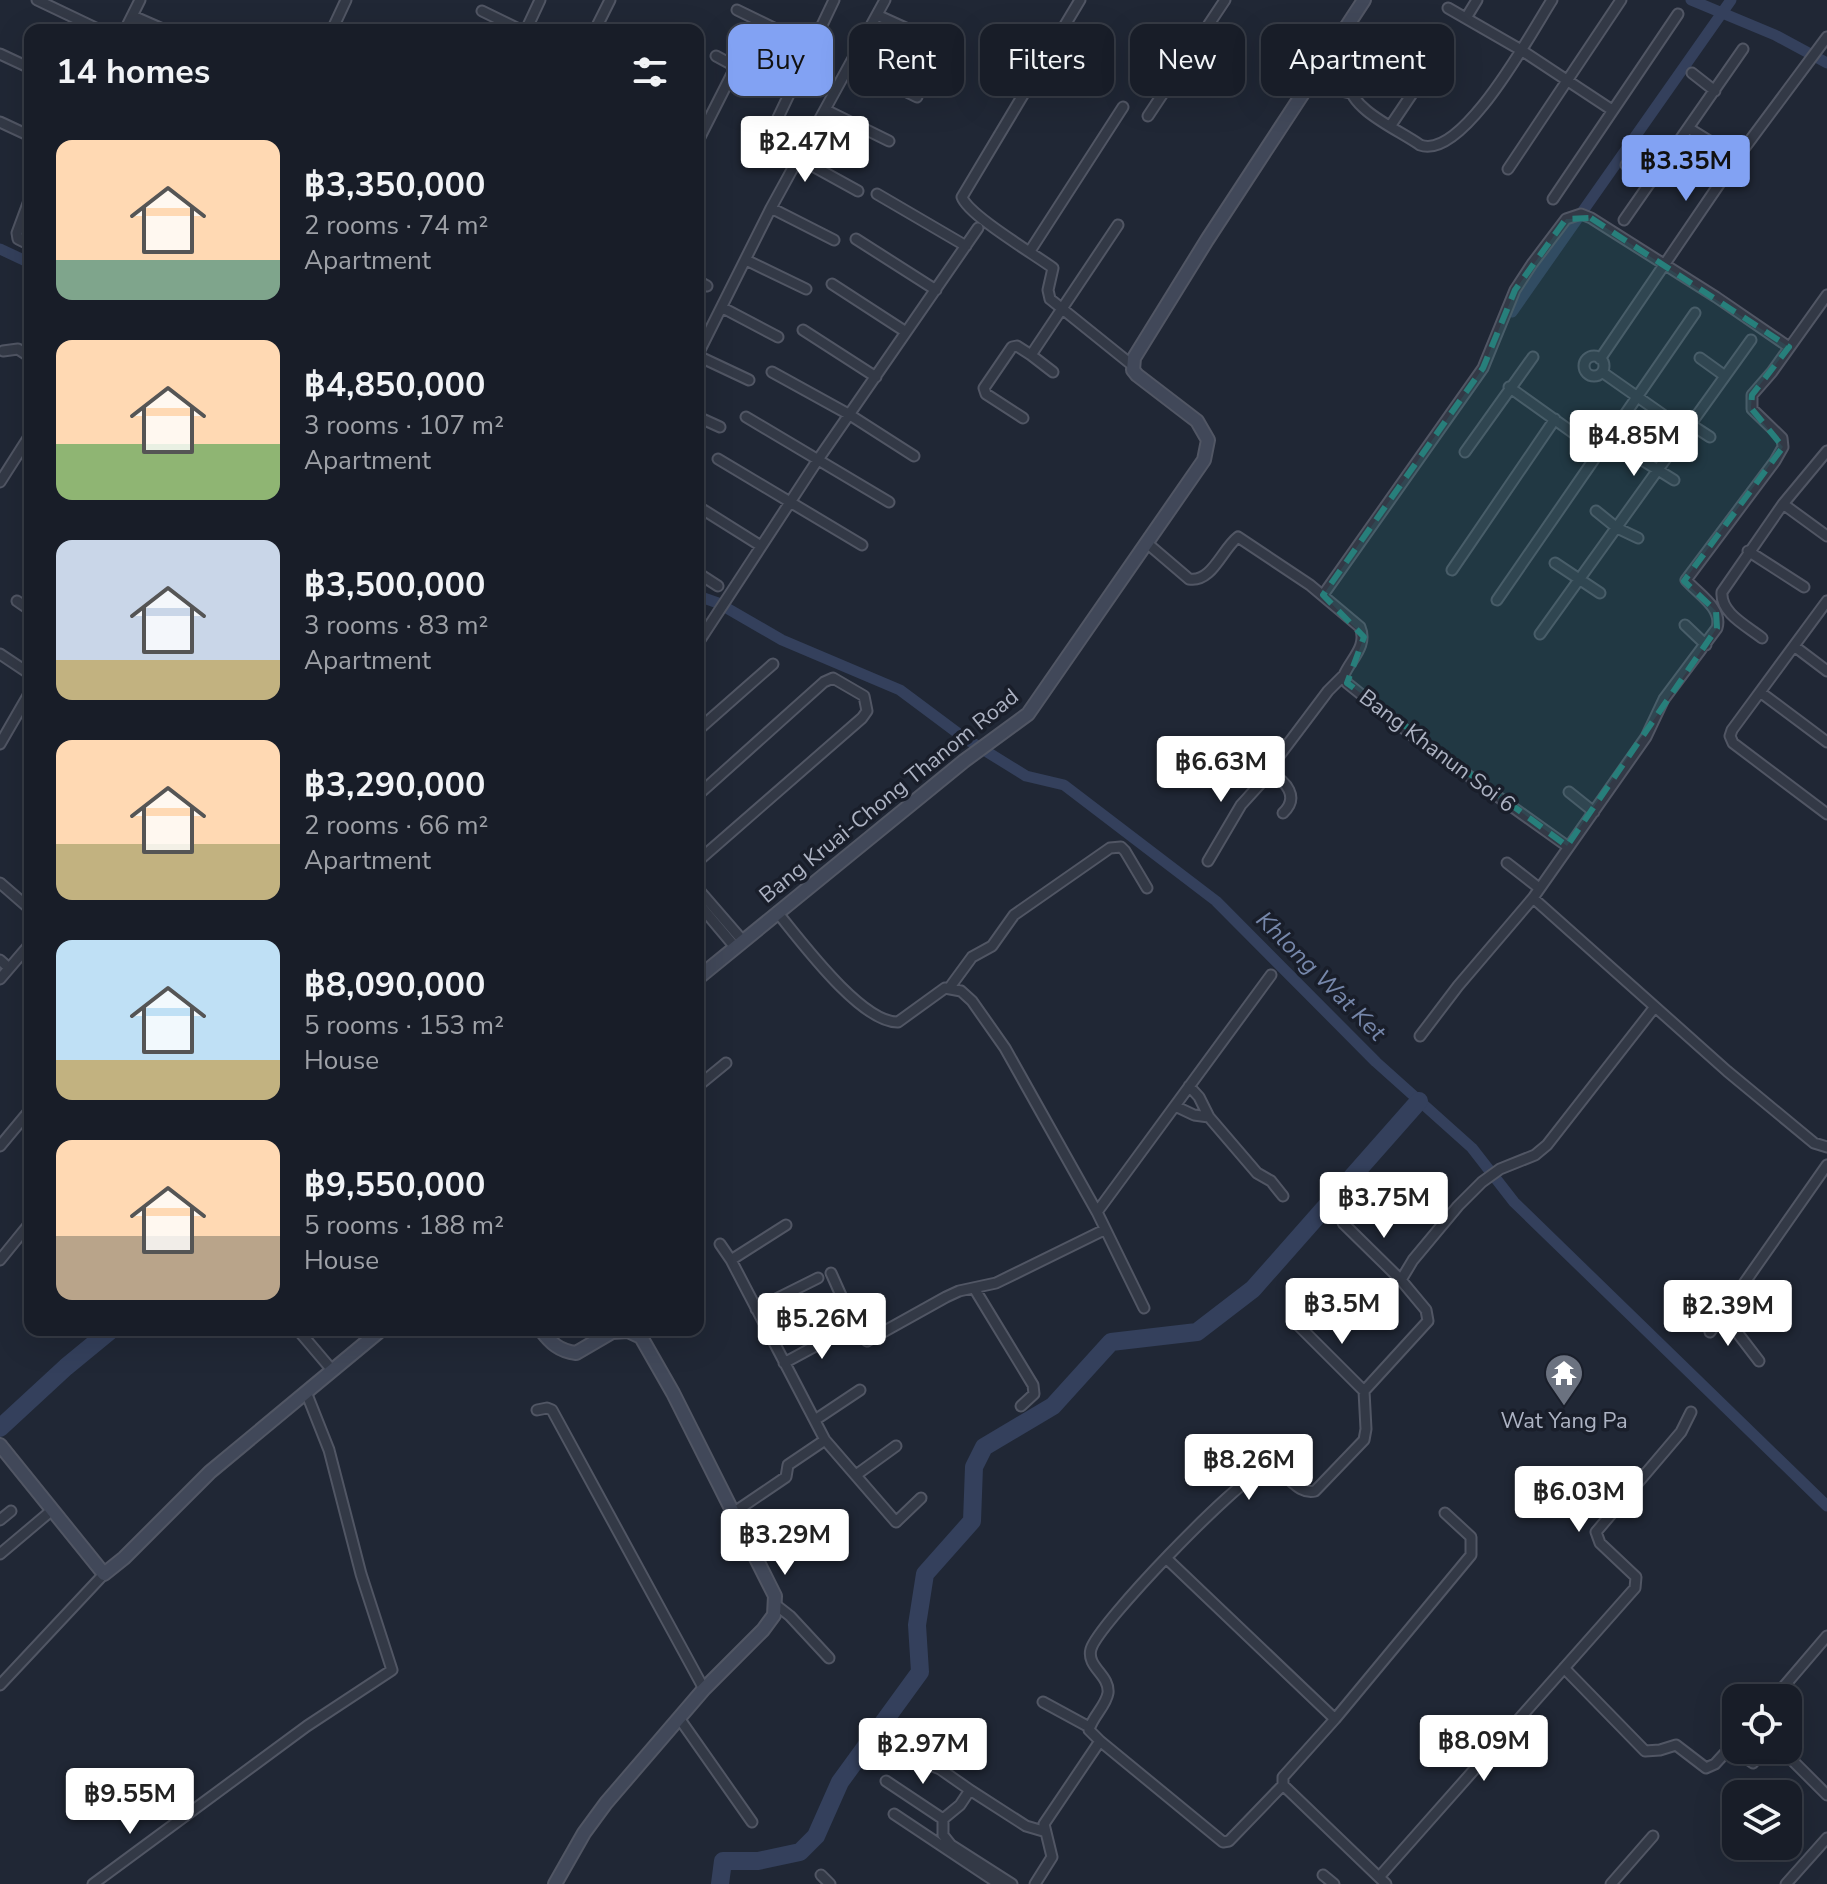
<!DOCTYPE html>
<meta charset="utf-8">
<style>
body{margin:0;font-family:"Nunito Sans",sans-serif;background:#252a34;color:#f1f3f6;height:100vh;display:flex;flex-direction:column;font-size:30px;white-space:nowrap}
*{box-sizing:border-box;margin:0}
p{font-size:26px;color:#9fa2a8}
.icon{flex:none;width:44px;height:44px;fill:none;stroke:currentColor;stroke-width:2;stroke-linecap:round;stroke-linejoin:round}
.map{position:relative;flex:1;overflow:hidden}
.sheet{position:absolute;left:24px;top:24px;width:680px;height:1312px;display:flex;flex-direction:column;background:#181d28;border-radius:16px;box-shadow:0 8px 32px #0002,0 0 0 2px #363b45}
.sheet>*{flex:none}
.top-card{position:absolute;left:728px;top:24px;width:760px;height:72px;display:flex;gap:16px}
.controls{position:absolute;left:1722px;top:1684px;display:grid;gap:16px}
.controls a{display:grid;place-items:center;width:80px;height:80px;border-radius:16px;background:#181d28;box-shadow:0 8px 32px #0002,0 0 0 2px #363b45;font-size:40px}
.price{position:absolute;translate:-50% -68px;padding:0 18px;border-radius:8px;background:#fff;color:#222;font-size:26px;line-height:52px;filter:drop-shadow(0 2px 4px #0008)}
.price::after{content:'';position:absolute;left:50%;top:48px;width:24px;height:18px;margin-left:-12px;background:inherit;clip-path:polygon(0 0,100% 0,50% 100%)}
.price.current{background:#82a2f3;color:#111}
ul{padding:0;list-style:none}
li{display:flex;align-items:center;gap:24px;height:200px;padding:0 32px}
li span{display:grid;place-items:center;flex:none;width:224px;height:160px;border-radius:16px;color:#555}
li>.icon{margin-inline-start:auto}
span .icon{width:96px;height:96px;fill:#fffc;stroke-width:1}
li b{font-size:34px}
h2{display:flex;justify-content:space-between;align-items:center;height:96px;padding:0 32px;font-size:34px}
.chip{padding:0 28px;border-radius:16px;background:#181d28;box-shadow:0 8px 32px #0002,0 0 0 2px #363b45;font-size:28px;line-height:72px}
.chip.current{background:#82a2f3;color:#111}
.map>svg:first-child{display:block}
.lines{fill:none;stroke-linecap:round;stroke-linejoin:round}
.canal{stroke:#34405c;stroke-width:11}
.river{stroke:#34405c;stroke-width:18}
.street-casing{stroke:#515664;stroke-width:13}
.secondary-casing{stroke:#515664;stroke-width:16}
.street{stroke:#333946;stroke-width:9}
.secondary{stroke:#414859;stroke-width:12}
.marked{fill:#277f7b;fill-opacity:0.2;stroke:#277f7b;stroke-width:6;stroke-dasharray:16 10;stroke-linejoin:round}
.labels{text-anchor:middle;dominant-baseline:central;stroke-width:7;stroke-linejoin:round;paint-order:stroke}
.street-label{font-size:22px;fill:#adb3c3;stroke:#191e2a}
.poi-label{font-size:22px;fill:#adb3c3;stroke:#191e2a}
.water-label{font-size:24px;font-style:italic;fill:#7687aa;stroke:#191e2a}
</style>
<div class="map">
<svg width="1827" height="1884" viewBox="0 0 1827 1884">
<rect width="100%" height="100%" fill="#202735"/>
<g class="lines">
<path class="canal" d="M1691,0L1775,35L1827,63
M0,249L30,263
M1512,312L1731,0
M698,596L718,603L782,640L900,690L963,737L1026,776L1064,785L1216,901L1376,1062L1472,1148L1514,1202L1827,1506"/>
<path class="river" d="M0,1428L66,1367L111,1330
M720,1884L723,1861H758L800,1852L816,1836L840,1782L920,1672L917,1625L925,1574L972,1521L974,1467L984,1447L1053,1406L1111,1342L1197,1332L1253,1289L1419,1101"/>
<defs>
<path id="street" d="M37,0L100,30
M1080,0L962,197C968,215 1034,254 1053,268L1048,290L1050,299L1132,365
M1448,8L1521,50L1612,110
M737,10L813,47
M482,11L521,30
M877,15L943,45
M133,16L165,30
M1466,18L1477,0
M295,29L297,30
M125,30L140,0
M332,30L346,0
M526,30L540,0
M595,30L610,0
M0,54L30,68
M716,56L788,95
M850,64L917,97
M1322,64L1349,84C1351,110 1399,130 1420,145C1463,161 1532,31 1552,0
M1317,72L1341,91L1350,93
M1692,73L1715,91
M826,110L889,141
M1148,116L1225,0
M0,122L30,136
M1391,125L1422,79
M1690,129L1737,158
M698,141L736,66
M765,145L834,0
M800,159L858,191
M1626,165L1650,183
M1508,169L1621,0
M877,194L966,246
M30,198L17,233L18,239L30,245
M1553,199L1678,14
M771,208L834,240
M1624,220L1743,49
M856,239L936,290
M1030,251L1123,107
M746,260L806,289
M698,281L707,286
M832,284L906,332
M723,308L778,337
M803,330L876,377
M3,351L18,349L30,357
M698,354L771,208L885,0
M698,356L749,380
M1584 366a10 10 0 1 1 20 0a10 10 0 1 1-20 0Z
M1700,358L1725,376
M1600,359L1737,158L1827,37
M772,372L850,415L914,456
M1053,372L1031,355L1118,225
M1602,372L1686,431
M1509,387L1600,452
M698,417L720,427
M746,417L889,502
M1023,418L986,394L984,388L1012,347L1017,346L1031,355
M1690,424L1710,437
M1465,452L1533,357
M1634,455L1674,480
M718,459L862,545
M0,482L30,435
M1783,504L1827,536
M698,509H702L761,546
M1596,511L1617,528L1638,538
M1148,544L1189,579C1212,583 1222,549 1238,537L1310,585L1360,627C1368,646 1351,659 1344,675L1347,683L1413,736L1567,846
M1748,551L1804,587
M1555,563L1600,593
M1452,570L1555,419
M698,573L718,586
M1323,595L1483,368L1515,290L1532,264L1566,219L1581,214L1591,218L1716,297L1789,347
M1497,600L1695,313
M17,601L30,610
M1827,601L1732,730L1730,736L1733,743L1827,814
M1685,625L1706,645
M1540,634L1751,340
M1762,638C1747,626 1720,613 1722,592L1783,504L1827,451
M698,643L817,461L978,228
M1794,646L1827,671
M0,654L30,674
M1760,692L1827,742
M698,730L773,664
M0,744L30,692
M1569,792L1594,812
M698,795L824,682L833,678L864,696L867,711L862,718L698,861
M1283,813C1300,797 1286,781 1270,773V768L1328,691L1344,675
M1208,861L1241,805L1270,773
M1507,863L1539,888
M0,883L30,909
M698,889L743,941
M1533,898L1727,1071L1814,1143L1827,1147
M698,903L735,947
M777,912C800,940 861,1023 898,1022L945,988L961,991L972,1001L1005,1048L1097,1212L1144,1308
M0,960L9,968
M0,979L30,944
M950,987L972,957L992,946L1014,915L1110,848L1121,847L1125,851L1147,888
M1420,1036L1458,986L1533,898L1646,737L1664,699L1717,628C1723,608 1698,594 1686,580L1775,461L1783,447L1782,438L1752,409V395L1772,372L1827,295
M698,1086L726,1063
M1189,1086L1199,1097L1209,1117L1257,1173L1271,1181L1283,1196
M1175,1106L1194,1115L1209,1117
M0,1146L30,1110
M1097,1212L1271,975
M1343,1223L1401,1280
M786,1225L731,1260L825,1440
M720,1244L731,1260
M0,1260L30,1223
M831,1273L848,1311L867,1341L946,1297L959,1291L996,1283L1104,1230
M974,1288L1033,1385L1034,1394L1021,1406
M756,1309L818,1278
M1723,1314L1759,1361
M1298,1325L1364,1391
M298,1330L332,1370
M1710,1332L1827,1165
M784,1363L845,1330
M537,1410L547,1408L552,1410L704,1689
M815,1420L860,1390
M856,1475L896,1446
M733,1513L786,1477L788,1465L825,1440L896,1522L921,1498
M0,1520L11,1511
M0,1554L51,1511
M1167,1559L1335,1719L1283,1777V1785L1386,1884
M776,1605L790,1616L829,1658
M1564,1668L1645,1751L1660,1750L1676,1745L1706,1768L1715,1764L1736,1741
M0,1685L104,1574
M1774,1698L1827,1636
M1043,1702L1089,1727
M679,1718L752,1822
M1335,1719L1471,1555V1537L1445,1513
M1100,1741L1223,1842L1229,1841L1283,1785
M1730,1747L1753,1763
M1782,1750L1827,1795
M917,1760L940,1769L970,1790
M886,1781L943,1819
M894,1814L999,1884
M821,1875L830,1884
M1323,1875L1334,1884
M1380,1876L1635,1588L1636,1577L1600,1543L1596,1532L1681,1432L1691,1412
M93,1884L307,1726L392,1670L361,1574L329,1450L306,1392
M1012,1884L951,1845L943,1835V1819L960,1805L970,1790L1026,1826L1043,1831
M1035,1884L1052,1857L1044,1824L1100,1741L1089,1730C1092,1717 1106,1706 1108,1693C1110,1675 1086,1667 1091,1649C1098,1624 1237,1480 1263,1470C1284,1461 1293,1496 1315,1491L1364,1440L1366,1429L1364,1391L1428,1321L1426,1310L1401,1280L1413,1260L1458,1206L1482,1182L1500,1169L1535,1155L1547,1145L1654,1008
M1611,1884L1653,1836
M1786,1884L1827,1838"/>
<path id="secondary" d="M698,978L964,761L1028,714L1204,460L1208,440L1197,421L1137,375L1133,370L1134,358L1207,240L1364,0
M541,1330C551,1343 559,1351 576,1353L612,1332L628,1331L641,1337L673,1393L775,1596L774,1615L763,1630L704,1689L606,1803L584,1833L555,1884
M0,1445L104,1574L124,1558L210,1472L381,1330"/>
</defs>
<use href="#street" class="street-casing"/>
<use href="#secondary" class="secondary-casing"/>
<use href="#street" class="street"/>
<use href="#secondary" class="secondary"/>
</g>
<path class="marked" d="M1591,218L1789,347L1752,395L1751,408L1783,447L1684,581L1716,611L1717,628L1567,846L1347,683L1364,637L1323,595L1483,368L1515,290L1566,219Z"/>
<defs>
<symbol id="temple-pin" viewBox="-11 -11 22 30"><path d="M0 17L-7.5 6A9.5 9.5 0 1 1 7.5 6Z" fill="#6b7280" stroke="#191e2a"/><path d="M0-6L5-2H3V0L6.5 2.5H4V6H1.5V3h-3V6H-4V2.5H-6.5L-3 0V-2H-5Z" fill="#fff"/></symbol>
</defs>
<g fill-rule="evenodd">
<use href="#temple-pin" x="1542" y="1351" width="44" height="60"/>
</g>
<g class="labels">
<g class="street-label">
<text transform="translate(1437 751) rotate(37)">Bang Khanun Soi 6</text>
<text transform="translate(889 796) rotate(-39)">Bang Kruai-Chong Thanom Road</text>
</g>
<g class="poi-label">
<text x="1564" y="1421">Wat Yang Pa</text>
</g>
<g class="water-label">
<text transform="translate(1321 976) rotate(45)">Khlong Wat Ket</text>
</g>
</g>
</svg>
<div class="controls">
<a><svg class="icon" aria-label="locate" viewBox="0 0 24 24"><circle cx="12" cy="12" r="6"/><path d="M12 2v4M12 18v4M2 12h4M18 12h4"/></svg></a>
<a><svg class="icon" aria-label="layers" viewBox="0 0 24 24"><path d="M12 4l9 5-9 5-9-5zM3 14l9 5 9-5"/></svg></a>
</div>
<b class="price" style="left:805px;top:184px">฿2.47M</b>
<b class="price current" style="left:1686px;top:203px">฿3.35M</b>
<b class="price" style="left:1634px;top:478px">฿4.85M</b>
<b class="price" style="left:1221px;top:804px">฿6.63M</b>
<b class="price" style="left:1384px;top:1240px">฿3.75M</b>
<b class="price" style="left:1342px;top:1346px">฿3.5M</b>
<b class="price" style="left:1728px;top:1348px">฿2.39M</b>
<b class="price" style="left:822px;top:1361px">฿5.26M</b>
<b class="price" style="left:1249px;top:1502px">฿8.26M</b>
<b class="price" style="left:1579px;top:1534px">฿6.03M</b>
<b class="price" style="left:785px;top:1577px">฿3.29M</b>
<b class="price" style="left:1484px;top:1783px">฿8.09M</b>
<b class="price" style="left:923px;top:1786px">฿2.97M</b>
<b class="price" style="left:130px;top:1836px">฿9.55M</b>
<div class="top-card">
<a class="chip current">Buy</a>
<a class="chip">Rent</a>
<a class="chip">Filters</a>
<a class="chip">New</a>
<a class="chip">Apartment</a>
</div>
<section class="sheet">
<h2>14 homes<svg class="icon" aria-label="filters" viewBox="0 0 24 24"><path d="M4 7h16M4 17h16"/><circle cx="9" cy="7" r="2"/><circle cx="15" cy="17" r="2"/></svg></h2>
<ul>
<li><span style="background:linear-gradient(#ffd9b3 75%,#7fa58c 0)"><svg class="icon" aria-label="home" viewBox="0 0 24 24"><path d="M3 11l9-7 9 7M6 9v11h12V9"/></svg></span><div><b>฿3,350,000</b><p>2 rooms · 74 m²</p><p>Apartment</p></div></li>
<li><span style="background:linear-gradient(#ffd9b3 65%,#8fb573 0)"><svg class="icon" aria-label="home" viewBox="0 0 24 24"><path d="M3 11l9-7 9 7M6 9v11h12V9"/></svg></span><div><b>฿4,850,000</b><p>3 rooms · 107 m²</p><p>Apartment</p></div></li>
<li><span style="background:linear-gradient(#c9d6e8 75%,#c2b280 0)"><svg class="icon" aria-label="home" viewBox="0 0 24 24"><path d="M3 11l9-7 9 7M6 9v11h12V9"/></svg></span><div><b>฿3,500,000</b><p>3 rooms · 83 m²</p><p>Apartment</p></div></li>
<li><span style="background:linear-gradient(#ffd9b3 65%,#c2b280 0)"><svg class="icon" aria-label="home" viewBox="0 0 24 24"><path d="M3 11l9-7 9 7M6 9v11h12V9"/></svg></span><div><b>฿3,290,000</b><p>2 rooms · 66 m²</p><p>Apartment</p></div></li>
<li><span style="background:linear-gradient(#bfe0f5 75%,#c2b280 0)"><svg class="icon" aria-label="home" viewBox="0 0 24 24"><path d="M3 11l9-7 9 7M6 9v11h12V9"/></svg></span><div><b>฿8,090,000</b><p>5 rooms · 153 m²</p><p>House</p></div></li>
<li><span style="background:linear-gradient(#ffd9b3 60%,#b9a48a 0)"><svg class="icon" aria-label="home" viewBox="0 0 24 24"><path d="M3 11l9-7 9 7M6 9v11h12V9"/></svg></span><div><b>฿9,550,000</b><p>5 rooms · 188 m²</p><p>House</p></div></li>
</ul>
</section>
</div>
